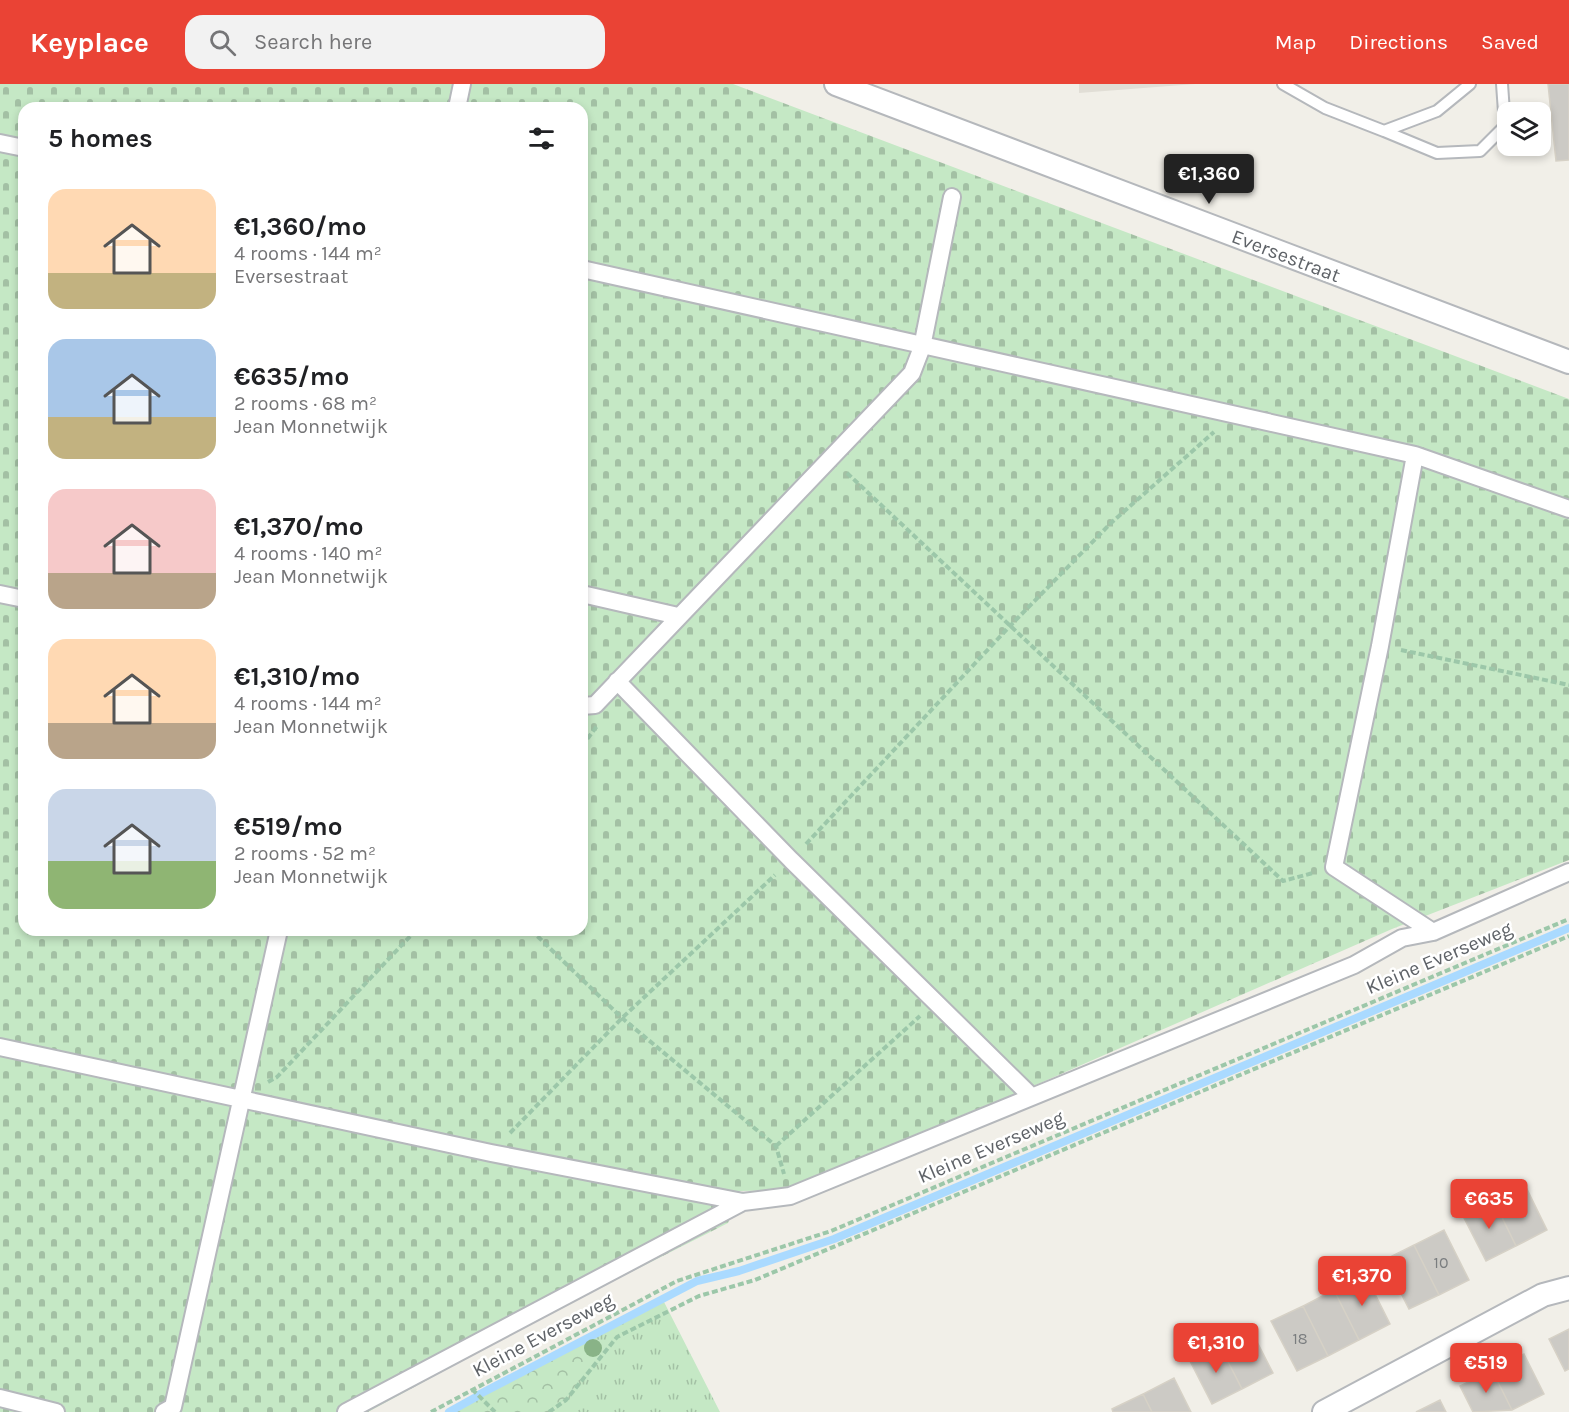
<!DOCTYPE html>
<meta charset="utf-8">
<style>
body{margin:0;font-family:Karla,sans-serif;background:#f2f2f2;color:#202124;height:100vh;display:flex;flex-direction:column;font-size:22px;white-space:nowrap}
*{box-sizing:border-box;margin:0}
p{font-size:20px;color:#757577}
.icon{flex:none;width:33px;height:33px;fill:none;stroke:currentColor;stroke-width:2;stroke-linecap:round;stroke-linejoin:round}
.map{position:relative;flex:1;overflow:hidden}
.drawer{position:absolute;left:18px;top:18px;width:570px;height:834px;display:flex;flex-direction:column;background:#fff;border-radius:18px;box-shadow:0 3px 9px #0003}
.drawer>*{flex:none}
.controls{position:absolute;left:1497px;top:18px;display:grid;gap:12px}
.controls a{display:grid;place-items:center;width:54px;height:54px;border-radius:12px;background:#fff;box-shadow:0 3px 9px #0003;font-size:30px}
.price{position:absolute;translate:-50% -51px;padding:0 14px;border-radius:6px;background:#ea4335;color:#fff;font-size:20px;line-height:39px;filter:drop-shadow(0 2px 3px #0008)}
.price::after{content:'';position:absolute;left:50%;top:36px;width:18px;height:14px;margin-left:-9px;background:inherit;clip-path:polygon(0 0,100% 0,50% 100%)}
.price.active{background:#222;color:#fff}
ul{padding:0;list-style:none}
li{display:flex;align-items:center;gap:18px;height:150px;padding:0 30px}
li span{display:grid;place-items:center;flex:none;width:168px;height:120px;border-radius:18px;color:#555}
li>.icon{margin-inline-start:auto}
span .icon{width:72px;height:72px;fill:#fffc;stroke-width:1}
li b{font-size:26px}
h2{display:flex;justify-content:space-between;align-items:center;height:72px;padding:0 30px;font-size:26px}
header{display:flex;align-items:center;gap:36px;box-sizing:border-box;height:84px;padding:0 30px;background:#ea4335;color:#fff}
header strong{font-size:28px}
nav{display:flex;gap:33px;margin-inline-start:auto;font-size:21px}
.search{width:420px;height:54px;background:#f2f2f2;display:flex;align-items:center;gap:15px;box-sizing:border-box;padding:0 21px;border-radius:18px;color:#757577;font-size:22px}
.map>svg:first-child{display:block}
.education{fill:#e1ded6}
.grass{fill:url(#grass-tufts)}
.forest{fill:url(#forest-crowns)}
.cemetery{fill:url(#cemetery-stones);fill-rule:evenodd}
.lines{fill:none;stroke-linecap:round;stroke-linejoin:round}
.stream{stroke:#aadaff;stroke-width:8}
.building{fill:#cccac5;stroke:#d6d1c6;stroke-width:1.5}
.service-casing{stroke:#b5b8bc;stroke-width:14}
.pedestrian-casing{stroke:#b5b8bc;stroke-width:20}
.minor-casing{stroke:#b5b8bc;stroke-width:26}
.path{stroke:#9cc7a9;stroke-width:4;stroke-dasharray:6 3;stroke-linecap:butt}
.service{stroke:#fff;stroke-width:10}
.pedestrian{stroke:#fff;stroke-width:16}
.minor{stroke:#fff;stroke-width:22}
.tree{fill:#89b387}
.labels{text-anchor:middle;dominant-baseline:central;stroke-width:5;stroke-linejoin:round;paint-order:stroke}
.number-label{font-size:16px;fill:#7a7d7f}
.street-label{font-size:20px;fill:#5f6368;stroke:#fff}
</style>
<header>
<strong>Keyplace</strong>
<div class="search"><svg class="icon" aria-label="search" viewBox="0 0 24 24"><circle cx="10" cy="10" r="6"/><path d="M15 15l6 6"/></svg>Search here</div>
<nav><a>Map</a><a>Directions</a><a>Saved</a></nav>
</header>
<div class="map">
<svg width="1569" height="1328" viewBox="0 0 1569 1328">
<defs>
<pattern id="grass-tufts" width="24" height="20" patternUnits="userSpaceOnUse" patternTransform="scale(1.5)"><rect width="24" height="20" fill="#c5e8c5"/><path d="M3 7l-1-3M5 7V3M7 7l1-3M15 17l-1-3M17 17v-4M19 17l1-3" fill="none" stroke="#a3c0a4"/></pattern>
<pattern id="forest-crowns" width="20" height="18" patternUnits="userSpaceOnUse" patternTransform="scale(1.5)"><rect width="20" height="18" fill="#c5e8c5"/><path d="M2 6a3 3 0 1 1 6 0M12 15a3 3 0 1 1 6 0" fill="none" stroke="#a3c0a4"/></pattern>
<pattern id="cemetery-stones" width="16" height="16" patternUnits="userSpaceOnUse" patternTransform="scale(1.5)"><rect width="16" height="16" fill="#c5e8c5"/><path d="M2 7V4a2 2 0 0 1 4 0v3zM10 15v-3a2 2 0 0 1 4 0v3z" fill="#a3c0a4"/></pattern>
</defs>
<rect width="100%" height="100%" fill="#f1efe8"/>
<path class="education" d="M1079,0H1195L1079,9Z"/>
<path class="grass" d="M1569,842V847L835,1156L740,1189L698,1199L663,1216L720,1328H549L566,1316L594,1253L592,1249L697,1195L739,1185L833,1153Z"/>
<path class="forest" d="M594,1253L598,1266L566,1316L549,1328H449Z"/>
<path class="cemetery" d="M0,0H733L1569,315V776L1392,845L1038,1000L780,1106L740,1107L728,1139L558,1225L368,1328H0ZM24,24H582V846H24Z"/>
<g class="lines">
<path class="stream" d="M480,1310L697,1197L739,1187L834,1155L1569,844
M449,1328L476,1313"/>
</g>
<path class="building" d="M1548,0H1569V76L1556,77Z
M1524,1099L1547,1146L1516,1162L1493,1115Z
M1493,1115L1516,1162L1486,1177L1462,1130Z
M1444,1146L1469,1196L1439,1211L1414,1161Z
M1414,1161L1439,1211L1409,1225L1384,1176Z
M1365,1190L1390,1240L1359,1256L1334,1206Z
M1334,1206L1359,1256L1328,1272L1303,1222Z
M1303,1222L1328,1272L1297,1287L1271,1237Z
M1250,1244L1273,1289L1242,1305L1219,1260Z
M1569,1245V1285L1565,1287L1549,1255Z
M1219,1260L1242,1305L1212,1320L1189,1275Z
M1524,1270L1544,1310L1512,1326L1492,1286Z
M1492,1286L1512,1326L1473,1328L1460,1302Z
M1174,1294L1191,1328H1152L1143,1310Z
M1143,1310L1152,1328H1113L1112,1325Z
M1440,1316L1446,1328H1416Z"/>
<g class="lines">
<defs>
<path id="service" d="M1283,0L1325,24L1384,47L1437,27L1470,0
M1384,47L1437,69L1480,67L1505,42L1502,0"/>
<path id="pedestrian" d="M457,24L462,0
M0,59L24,64
M582,185L1415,371L1569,425
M1415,371L1380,562L1334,783L1433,848
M0,510L24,515
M582,510L678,532
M617,597L791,776L1031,1012
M582,622L595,621L912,289L922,263L952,113
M0,963L491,1069L743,1118L790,1112L1354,881L1402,854L1433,848L1569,788
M0,1314L56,1328
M164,1328L173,1323L279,846
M346,1328L743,1118"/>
<path id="minor" d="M836,0L1569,278
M1324,1328L1543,1211L1569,1204"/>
</defs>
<use href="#service" class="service-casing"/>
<use href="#pedestrian" class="pedestrian-casing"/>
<use href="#minor" class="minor-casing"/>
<path class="path" d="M847,389L1283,797L1313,789
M1401,566L1569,601
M582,662L597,642
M806,760L1009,543L1111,439L1214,348
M531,846L622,934L776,1062L784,1090
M268,998L277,993L416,846
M510,1049L622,934L775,791
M776,1062L920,932
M472,1305L495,1328
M431,1328L677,1197L831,1147L1569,835
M549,1328L566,1316L617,1253L699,1212L755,1196L1569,852"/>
<use href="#service" class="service"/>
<use href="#pedestrian" class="pedestrian"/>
<use href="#minor" class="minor"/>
</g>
<circle class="tree" cx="593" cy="1264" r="9"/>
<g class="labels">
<g class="number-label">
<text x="1441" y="1178">10</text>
<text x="1300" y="1254">18</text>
</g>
<g class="street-label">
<text transform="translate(1286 172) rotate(21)">Eversestraat</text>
<text transform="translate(1439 874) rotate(-23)">Kleine Everseweg</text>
<text transform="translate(991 1063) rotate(-23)">Kleine Everseweg</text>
<text transform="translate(543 1251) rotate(-28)">Kleine Everseweg</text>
</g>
</g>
</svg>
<div class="controls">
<a><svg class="icon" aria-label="layers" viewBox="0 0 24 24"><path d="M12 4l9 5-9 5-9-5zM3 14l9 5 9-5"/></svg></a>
</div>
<b class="price active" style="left:1209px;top:121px">€1,360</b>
<b class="price" style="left:1489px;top:1146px">€635</b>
<b class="price" style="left:1362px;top:1223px">€1,370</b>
<b class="price" style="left:1216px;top:1290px">€1,310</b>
<b class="price" style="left:1486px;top:1310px">€519</b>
<section class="drawer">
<h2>5 homes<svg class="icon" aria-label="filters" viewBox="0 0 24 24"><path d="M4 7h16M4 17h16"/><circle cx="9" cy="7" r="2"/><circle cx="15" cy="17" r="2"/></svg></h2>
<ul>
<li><span style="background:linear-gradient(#ffd9b3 70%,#c2b280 0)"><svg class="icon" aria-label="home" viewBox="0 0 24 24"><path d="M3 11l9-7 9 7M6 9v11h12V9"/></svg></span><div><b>€1,360/mo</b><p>4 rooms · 144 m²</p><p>Eversestraat</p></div></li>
<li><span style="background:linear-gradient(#a9c7e8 65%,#c2b280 0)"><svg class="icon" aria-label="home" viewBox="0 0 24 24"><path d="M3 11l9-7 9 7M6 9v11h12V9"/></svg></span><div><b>€635/mo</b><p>2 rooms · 68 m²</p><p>Jean Monnetwijk</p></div></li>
<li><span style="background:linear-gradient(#f6c9c9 70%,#b9a48a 0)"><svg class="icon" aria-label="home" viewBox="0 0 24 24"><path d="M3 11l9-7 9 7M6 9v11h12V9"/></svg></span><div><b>€1,370/mo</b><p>4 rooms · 140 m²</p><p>Jean Monnetwijk</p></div></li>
<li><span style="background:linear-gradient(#ffd9b3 70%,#b9a48a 0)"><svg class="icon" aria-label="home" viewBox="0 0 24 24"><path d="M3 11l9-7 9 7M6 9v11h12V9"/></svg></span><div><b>€1,310/mo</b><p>4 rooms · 144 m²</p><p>Jean Monnetwijk</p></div></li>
<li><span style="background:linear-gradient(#c9d6e8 60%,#8fb573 0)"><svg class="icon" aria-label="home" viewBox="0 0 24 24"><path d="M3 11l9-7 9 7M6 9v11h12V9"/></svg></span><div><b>€519/mo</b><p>2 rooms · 52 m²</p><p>Jean Monnetwijk</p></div></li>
</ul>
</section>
</div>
